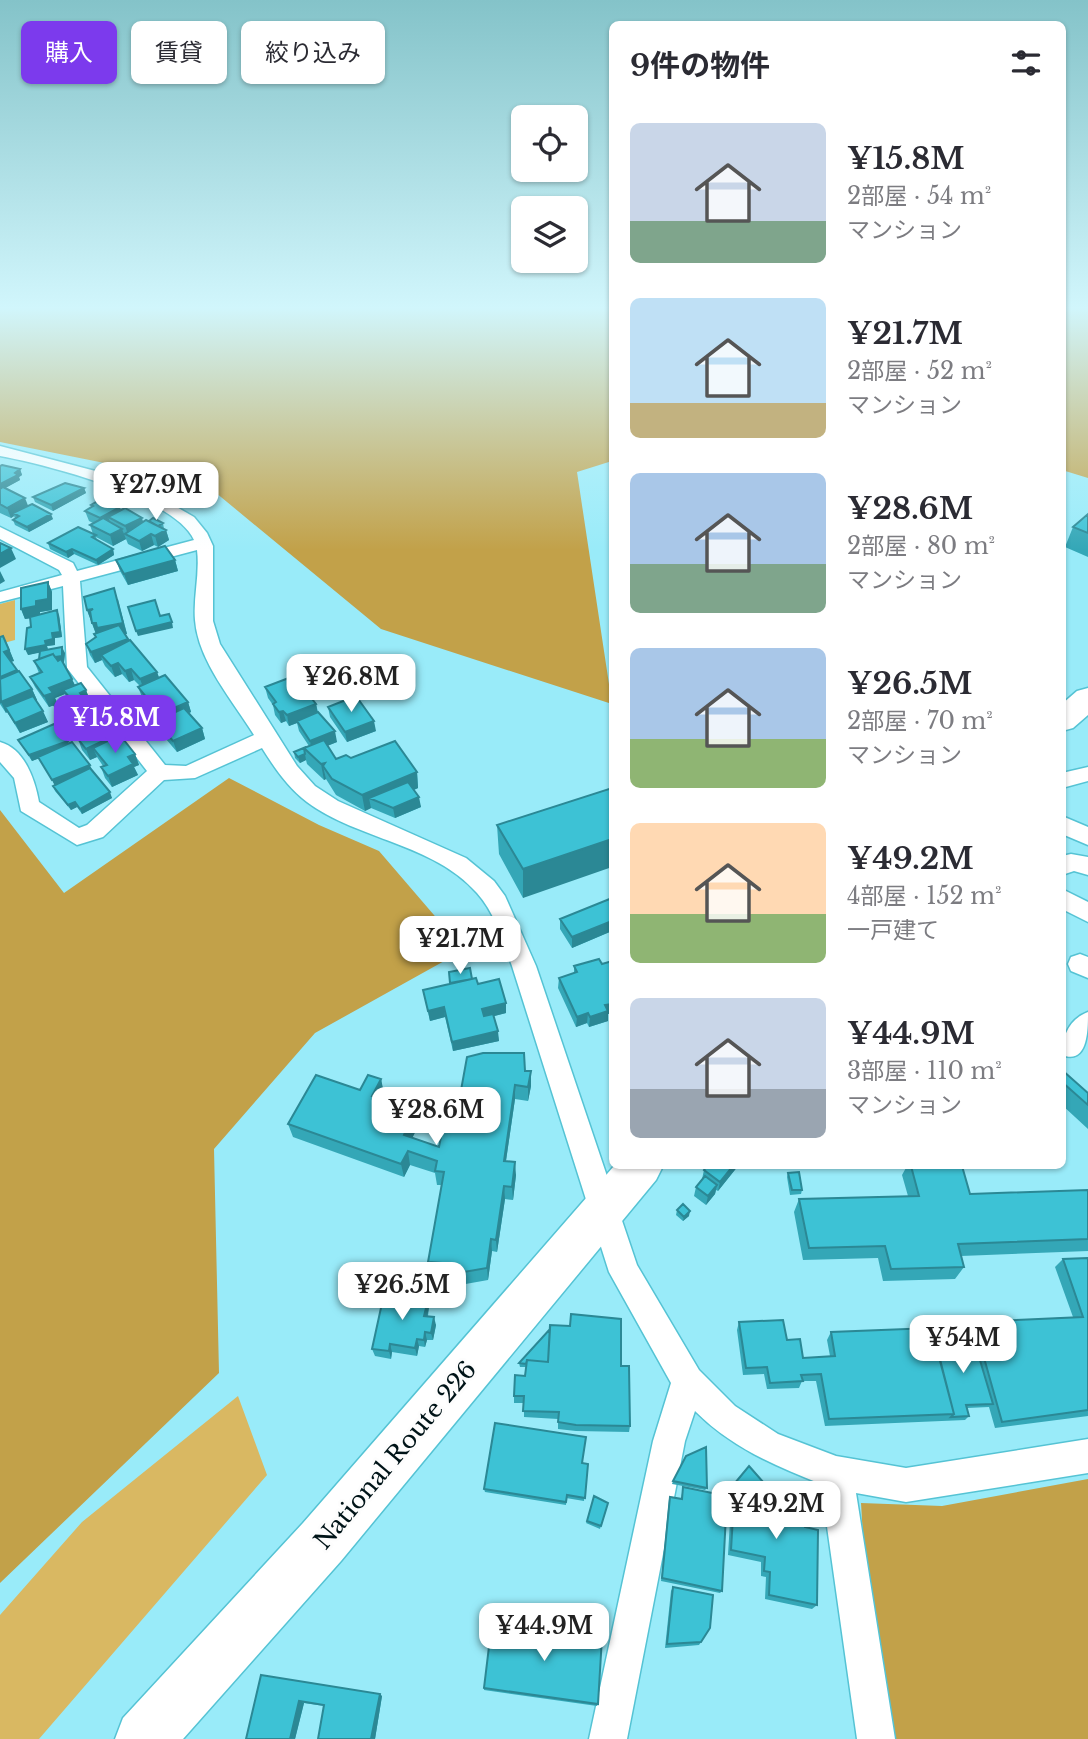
<!DOCTYPE html>
<html lang="ja">
<meta charset="utf-8">
<style>
body{margin:0;font-family:"Libre Baskerville","Noto Sans JP",serif;background:#f2f2f3;color:#2b2b33;height:100vh;display:flex;flex-direction:column;font-size:26px;white-space:nowrap}
*{box-sizing:border-box;margin:0}
p{font-size:23px;color:#7c7c81}
.icon{flex:none;width:38px;height:38px;fill:none;stroke:currentColor;stroke-width:2;stroke-linecap:round;stroke-linejoin:round}
.map{position:relative;flex:1;overflow:hidden}
.sheet{position:absolute;left:609px;top:21px;width:457px;height:1148px;display:flex;flex-direction:column;background:#fff;border-radius:10px;box-shadow:0 2px 5px #0004}
.sheet>*{flex:none}
.hud{position:absolute;left:21px;top:21px;width:483px;height:63px;display:flex;gap:14px}
.fabs{position:absolute;left:511px;top:105px;display:grid;gap:14px}
.fabs a{display:grid;place-items:center;width:77px;height:77px;border-radius:10px;background:#fff;box-shadow:0 2px 5px #0004;font-size:35px}
.price{position:absolute;translate:-50% -60px;padding:0 16px;border-radius:14px;background:#fff;color:#222;font-size:23px;line-height:46px;filter:drop-shadow(0 2px 4px #0008)}
.price::after{content:'';position:absolute;left:50%;top:42px;width:21px;height:16px;margin-left:-10px;background:inherit;clip-path:polygon(0 0,100% 0,50% 100%)}
.price.active{background:#7c3aed;color:#fff}
ul{padding:0;list-style:none}
li{display:flex;align-items:center;gap:21px;height:175px;padding:0 21px}
li span{display:grid;place-items:center;flex:none;width:196px;height:140px;border-radius:10px;color:#555}
li>.icon{margin-inline-start:auto}
span .icon{width:84px;height:84px;fill:#fffc;stroke-width:1}
li b{font-size:30px}
h2{display:flex;justify-content:space-between;align-items:center;height:84px;padding:0 21px;font-size:30px}
.pill{padding:0 24px;border-radius:10px;background:#fff;box-shadow:0 2px 5px #0004;font-size:24px;line-height:63px}
.pill.active{background:#7c3aed;color:#fff}
.map>svg:first-child{display:block}
.green{fill:#d9b862}
.forest{fill:#c2a149}
.lines{fill:none;stroke-linecap:round;stroke-linejoin:round}
.minor-casing{stroke:#55c3d4;stroke-width:3}
.highway-casing{stroke:#55c3d4;stroke-width:3}
.minor{fill:#fff;fill-rule:evenodd}
.highway{fill:#fff;fill-rule:evenodd}
.wall{fill:#34a7b7;fill-rule:evenodd}
.shaded-wall{fill:#2b8895}
.building{fill:#3dc2d5;stroke:#2b8895;stroke-width:2}
.labels{text-anchor:middle;dominant-baseline:central;stroke-width:6;stroke-linejoin:round;paint-order:stroke}
.near-street-label{font-size:24px;fill:#001418;stroke:#fdfdfd}
</style>
<div class="map">
<svg width="1088" height="1739" viewBox="0 0 1088 1739">
<rect width="100%" height="100%" fill="#99ebf9"/>
<path class="green" d="M15,600V640L0,644V604Z
M238,1396L267,1475L39,1739H0V1615L82,1522Z"/>
<path class="forest" d="M0,306H612V461L577,472L612,704L381,629L204,483L0,442Z
M1062,306H1088V478L1062,470Z
M229,778L319,825L379,851L464,950L315,1033L214,1149L219,1373L0,1583V810L64,893Z
M1088,1479V1739H875L861,1503L942,1506Z"/>
<g class="lines">
<defs>
<path id="minor" d="M0,446L103,473L154,494L194,517L207,533L213,546V621L220,644L297,766L315,786L338,801L466,858L494,881L505,896L536,966L637,1265L699,1370L735,1406L778,1434L836,1456L906,1468L1088,1439V1473L906,1502L856,1493L895,1739H857L821,1484C773,1465 731,1447 695,1411L685,1441L627,1739H589L653,1441L671,1383L609,1272L512,966C503,941 495,913 477,893C433,843 358,840 307,802C288,788 274,767 262,748L195,778L164,780L103,837L77,845L21,811L14,778L0,762V742C25,749 35,780 39,802L79,828L87,825L147,771L67,668L63,586L0,602V592L62,575L59,570L0,539V527L73,563L77,571L194,540C175,497 44,464 0,456ZM197,550C200,574 193,597 195,620C198,661 233,701 254,735L186,766L165,765L87,667L80,581Z
M1088,767V781L1062,788V773Z
M1062,816L1088,827V845L1062,834Z
M1071,854L1088,857V875L1074,871L1062,875V856Z
M1062,889L1088,902V922L1062,909Z
M1080,954L1088,957V978L1071,971L1068,964L1071,957Z
M1088,1012C1088,1030 1088,1065 1062,1055C1062,1037 1069,1019 1088,1012Z"/>
<path id="highway" d="M1088,688V715L1073,728L1062,731V704L1077,691Z
M614,1166H663L656,1180L341,1561L183,1739H115L123,1718L303,1523Z"/>
</defs>
<use href="#minor" class="minor-casing"/>
<use href="#highway" class="highway-casing"/>
<use href="#minor" class="minor"/>
<use href="#highway" class="highway"/>
</g>
<path class="wall" d="M0,466L20,469L22,475L19,477L20,480L5,488L28,506L53,519L29,532L15,525L13,520L15,518L14,516L11,518L0,513Z
M84,488L86,493L53,511L35,502L33,497Z
M91,505H121L119,507L121,511L143,522L149,521L163,523L164,529L166,530L169,540L158,547L154,545L142,551L128,544L124,534L126,539L113,546L96,537L97,540L113,549L114,555L98,565L74,554L68,558L50,549L48,543L93,534L90,525L93,523L89,521L85,511L92,507Z
M1088,514V557L1065,547L1073,527Z
M116,560H175L178,571L128,585L120,571Z
M48,582L52,592V610L40,612V614L59,615L62,637L55,638V645L47,646L48,649L65,653L64,662H62L75,685L86,690L90,701L88,702L94,711L110,731L113,738L135,754L139,765L134,767L138,775L112,787L105,778L101,767L103,766L97,757L90,760L82,750L78,739L79,738L76,728L70,731L58,716L54,705L56,704L49,707L35,687L30,677L39,673L34,661L39,659L40,652L28,655L31,627L30,618L25,619L21,609ZM65,694L67,699L58,704L55,698Z
M118,599L127,634H125L129,640L157,672L159,678L188,702L191,712L189,713L202,728L205,739L177,752L160,732L156,721L160,719L142,697L138,687L140,686L134,680L129,682L122,674L115,677L105,666L102,660L95,663L90,655L86,644L96,637L94,634H96L87,610Z
M3,636L14,661L11,662L32,689L37,700H36L48,722L20,733L7,712L6,713L0,704V637Z
M265,687L316,704L318,712L337,742L327,746L336,759L351,758L417,772L418,788L414,790L421,807L395,818L371,808L365,811L336,795L326,779L324,780L307,764L306,760L300,763L295,758L294,752L309,746L299,731L297,723L289,726L286,721L281,723L275,715L273,705L268,698Z
M328,707L376,731L347,742L330,717Z
M18,740L69,744L92,771L112,798L82,814L77,807L71,810L55,791L53,786L55,785L39,758L32,761Z
M612,788L523,898L499,854L497,825Z
M612,898V931L572,948L560,929V919Z
M611,948H612V1013L608,1014V1021L589,1027L587,1023L576,1027L558,988L559,978L574,973V966L602,964L611,961L610,959Z
M449,972L472,979L506,1003V1013L494,1016L499,1041L453,1051L445,1017L430,1021L423,990L450,984Z
M1062,1070L1088,1093V1129L1062,1105Z
M525,1071H531V1086L528,1101L515,1099L506,1161L516,1175L513,1200L505,1199L497,1252L492,1251L488,1280L460,1285L444,1275L431,1274L428,1262L442,1185H437L435,1173L410,1165L404,1177L293,1137L288,1124L360,1090L381,1079L383,1092L422,1118L412,1138L439,1147L443,1124H442L441,1120L460,1093Z
M738,1166L718,1191L716,1190L715,1194L706,1205L694,1196L696,1187L702,1179L704,1170Z
M907,1166H962L970,1194L1088,1190V1251L961,1256L964,1267L955,1279L883,1281L878,1258L803,1260L794,1212L799,1199L908,1196L902,1175Z
M788,1173L802,1190L801,1194L790,1195L787,1177Z
M677,1210L689,1216L683,1221L676,1215Z
M1088,1258V1416L995,1428L989,1407L967,1408L969,1416L965,1420L825,1426L816,1381H802L799,1388L767,1389L764,1374L743,1375L737,1330L739,1322L787,1340L803,1358L830,1356L827,1340L831,1332L935,1342L970,1340L967,1329L974,1322L1073,1317L1055,1267L1063,1259Z
M429,1307L428,1316L436,1325L433,1340H427L425,1347L419,1346L417,1356L392,1352L391,1359L375,1356L372,1349Z
M519,1363L621,1366L630,1426L629,1432L576,1431L558,1429V1419L524,1417V1403H514V1396L525,1376L526,1367H520Z
M582,1463L588,1464L584,1501L566,1498V1505L485,1492L484,1489Z
M673,1481L707,1488L705,1490L672,1484Z
M735,1483L763,1507L772,1509L776,1504L805,1527L817,1605L812,1609L765,1599L766,1577L761,1576V1562L728,1555L732,1488Z
M683,1487L722,1591L720,1593L661,1581L669,1499L670,1497L681,1499Z
M608,1503L600,1529L586,1523L587,1521Z
M673,1587L701,1642L699,1645L665,1648L671,1591Z
M261,1675L382,1696L375,1739H318L324,1706L304,1703L295,1739H246Z
M484,1688L598,1704L597,1706L484,1690Z"/>
<path class="shaded-wall" d="M20,469L22,475L19,477L20,480L0,491V484Z
M84,488L86,493L53,511L51,505Z
M25,498L29,508L13,513L14,516L11,518L7,508Z
M120,500L121,505L112,510L110,505Z
M120,507L123,517H108L111,524L103,528L100,518Z
M51,514L53,519L29,532L27,527Z
M142,518L145,528L129,537L125,526Z
M122,529L126,539L113,546L110,535Z
M166,530L169,540L158,547L155,536Z
M151,534L154,545L142,551L139,541Z
M11,548L16,559L0,568V554Z
M72,549L74,554L68,558L66,552Z
M113,549L114,555L98,565L96,560Z
M175,560L178,571L128,585L124,574Z
M0,571L5,581L0,584Z
M48,582L52,592V610L40,612V617L25,619L21,609L36,601Z
M114,588L127,634L101,639L96,634L92,623Z
M93,609L97,619L91,621L87,610Z
M57,610L59,615L62,637L55,638V645L47,646L48,651L28,655L25,649L45,641L52,633Z
M172,622L173,628L138,636L136,631Z
M3,636L8,646L14,661L9,662L4,652Z
M128,639L132,649L101,655L102,660L95,663L91,652Z
M62,647L65,653L64,662L41,665L39,660Z
M118,663L122,674L115,677L111,666Z
M131,669L134,680L129,682L125,671Z
M17,670L22,680L0,689V677Z
M157,672L161,683L144,690L140,679Z
M72,679L77,690H63L65,694L55,698L58,704L49,707L44,696L49,688Z
M330,679L331,690L309,695L308,689Z
M32,689L37,700L8,712L5,707L7,712L6,713L1,702Z
M86,690L90,701L85,703L80,693Z
M188,702L191,712L164,724L160,714Z
M316,704L318,715L297,721V723L289,726L287,715Z
M92,708L97,719L73,720L76,728L70,731L65,720Z
M43,711L48,722L20,733L15,723Z
M283,711L286,721L281,723L279,712Z
M374,721L376,731L347,742L345,732Z
M202,728L205,739L177,752L173,741Z
M110,731L114,742L93,748L97,757L90,760L86,749Z
M335,731L337,742L312,752L310,741Z
M68,741L70,747L32,761L29,755Z
M135,754L139,765L134,767L138,775L112,787L108,776L128,757Z
M305,754L306,760L300,763L298,757Z
M325,763L323,766L326,779L324,780L321,764Z
M90,765L92,771L55,786L52,780Z
M417,772L418,788L383,803L369,798L371,808L365,811L362,795Z
M110,792L112,798L82,814L80,809Z
M419,797L421,807L395,818L393,808Z
M75,802L77,807L71,810L68,805Z
M612,839V867L523,898V869Z
M612,921V931L572,948V937Z
M506,1003V1013L483,1019L482,1009Z
M612,1004V1013L608,1014V1021L589,1027L590,1017L605,1005Z
M444,1007L445,1017L430,1021L428,1011Z
M588,1013L587,1023L576,1027L577,1017Z
M498,1031L499,1041L453,1051L452,1042Z
M531,1071V1086L528,1101V1087Z
M381,1079L384,1093L375,1110L372,1096Z
M515,1085V1099L504,1174V1161Z
M419,1104L422,1118L407,1149L404,1135Z
M408,1151L410,1165L404,1177L401,1164Z
M515,1162L516,1175L513,1200L512,1187Z
M733,1166H738L718,1191L720,1182Z
M717,1185L715,1194L706,1205L708,1196Z
M504,1186L505,1199L497,1252L496,1240Z
M690,1211L689,1216L683,1221L684,1217Z
M491,1239L492,1251L488,1280L487,1268Z
M428,1300L429,1307L426,1323L424,1316Z
M434,1317L436,1325L433,1340L431,1333Z
M425,1332L427,1340L425,1347L424,1340Z
M417,1339L419,1346L417,1356L415,1348Z
M390,1344L392,1352L391,1359L389,1351Z
M380,1694L382,1696L375,1739H371Z
M299,1701L304,1703L295,1739H290Z"/>
<path class="building" d="M2,465L20,469L15,473L18,475L0,484V466Z
M65,483L84,488L51,505L33,497Z
M3,487L25,498L7,508L0,504V489Z
M111,496L120,500L113,504L105,499Z
M103,498L120,507L100,518L85,511L93,506L91,505Z
M32,504L51,514L27,527L13,520L19,516L13,513Z
M125,508L142,518L125,526L108,517Z
M1088,514V533L1073,527Z
M103,518L122,529L110,535L90,525Z
M153,518L163,523L158,526L149,521Z
M146,520L166,530L155,536L151,534L139,541L125,534Z
M78,527L96,535L92,537L113,549L96,560L72,549L66,552L48,543Z
M0,543L11,548L0,554Z
M165,546L175,560L124,574L116,560Z
M48,582V599L36,601V606L21,609V588Z
M114,588L123,623L97,628L96,623H92L90,611L93,609L87,610L84,597Z
M155,600L160,616L169,614L172,622L136,631L128,607Z
M57,610L60,632L52,633L53,639L45,641L46,645L25,649L27,628L31,627L30,617Z
M119,625L128,639L91,652L86,644L96,637L94,634Z
M3,636L9,650L4,652L17,670L0,677V637Z
M130,640L157,672L140,679L131,669L125,671L118,663L111,666L101,655Z
M62,647V656L55,657L53,654L39,659L40,651Z
M53,654L58,661L61,659L72,679L49,688L53,693L44,696L30,677L42,672L34,661Z
M19,671L32,689L1,702L0,679Z
M165,675L188,702L160,714L138,687Z
M294,676L316,704L287,715L283,711L279,712L273,704L276,702L265,687Z
M330,679V685L308,689V681Z
M81,683L86,690L80,693L92,708L65,720L54,705L70,698L63,690Z
M33,696L43,711L15,723L5,707Z
M356,696L374,721L345,732L328,707Z
M184,708L202,728L173,741L156,721Z
M97,710L110,731L100,738L103,741L86,749L78,739L81,737L76,732L81,730L73,720Z
M318,712L335,731L310,741L297,721Z
M54,724L68,741L29,755L18,740Z
M120,735L135,754L128,757L133,764L108,776L101,767L107,765L93,748Z
M324,740L336,759L346,755L351,758L395,741L417,772L362,795L332,779L323,766L325,763L321,764L304,748Z
M72,742L90,765L52,780L38,757Z
M306,747L304,748L305,754L298,757L294,752Z
M90,768L110,792L80,809L75,802L68,805L53,786Z
M408,782L419,797L393,808L369,798Z
M612,788V839L523,869L497,825Z
M612,898V921L572,937L560,919Z
M599,959L602,964L612,961V1004L605,1005L608,1011L590,1017L588,1013L577,1017L559,978L577,972L574,966Z
M470,968L472,979L450,983L449,972Z
M476,978L478,984L499,979L506,1003L482,1009L484,1016L493,1014L498,1031L452,1042L444,1007L428,1011L423,990Z
M483,1053H524L525,1071H531L528,1087L515,1085L504,1161L515,1162L512,1187L504,1186L496,1240L491,1239L487,1268L458,1273L442,1263L428,1262L444,1172L435,1171L437,1161L408,1151L401,1164L288,1124L316,1075L360,1090L368,1075L381,1079L372,1096L380,1098L384,1092L419,1104L404,1135L439,1147L445,1117L456,1118L467,1057Z
M1062,1070L1088,1093V1105L1062,1082Z
M446,1092L460,1093L456,1118L445,1117L444,1120H441Z
M707,1166H733L720,1182L704,1170Z
M911,1166H962L970,1194L1088,1190V1239L958,1244L964,1267L891,1269L885,1246L809,1248L799,1199L919,1196Z
M799,1172L802,1190H792L788,1173Z
M705,1176L717,1185L708,1196L696,1187Z
M683,1204L690,1211L684,1217L677,1210Z
M1088,1258V1410L1002,1422L974,1322L1083,1317L1063,1259Z
M384,1294L428,1300L424,1316L434,1317L431,1333L425,1332L424,1340L417,1339L415,1348L390,1344L389,1351L372,1349Z
M571,1314L621,1319V1366H629L630,1426L576,1425L558,1422L559,1412L523,1411L524,1396H514L515,1375L525,1376L527,1360L548,1362L550,1325L570,1326Z
M783,1320L787,1340L800,1339L803,1358L835,1356L831,1332L932,1328L954,1414L829,1419L821,1374L801,1375L803,1381L770,1383L767,1367L746,1368L739,1322Z
M550,1329L548,1362L527,1360L526,1364L519,1363Z
M974,1340L993,1404L966,1405L969,1416L951,1417L954,1414L935,1342Z
M495,1423L586,1437L582,1463L588,1464L585,1498L567,1495L566,1502L484,1489Z
M706,1447L707,1488L673,1481L686,1456Z
M749,1466L764,1483L763,1507L776,1510V1504L805,1510V1527L818,1530L817,1605L769,1595L770,1572L764,1571L765,1557L731,1550L735,1483Z
M683,1487L727,1496L722,1591L662,1578L670,1497L682,1499Z
M594,1496L608,1503L601,1526L587,1521Z
M673,1587L713,1595L710,1628L701,1642L667,1644Z
M492,1622L602,1637L598,1704L484,1688Z
M261,1675L380,1694L371,1739H318L324,1705L299,1701L290,1739H246Z"/>
<linearGradient id="sky" x2="0" y2="1"><stop stop-color="#84c3c9"/><stop offset="0.56" stop-color="#d1f6fc"/><stop offset="1" stop-color="#d1f6fc" stop-opacity="0"/></linearGradient>
<rect width="1088" height="550" fill="url(#sky)"/>
<g class="labels">
<g class="near-street-label">
<text transform="translate(395 1455) rotate(-50)">National Route 226</text>
</g>
</g>
</svg>
<div class="fabs">
<a><svg class="icon" aria-label="locate" viewBox="0 0 24 24"><circle cx="12" cy="12" r="6"/><path d="M12 2v4M12 18v4M2 12h4M18 12h4"/></svg></a>
<a><svg class="icon" aria-label="layers" viewBox="0 0 24 24"><path d="M12 4l9 5-9 5-9-5zM3 14l9 5 9-5"/></svg></a>
</div>
<b class="price" style="left:156px;top:522px">¥27.9M</b>
<b class="price" style="left:351px;top:714px">¥26.8M</b>
<b class="price active" style="left:115px;top:755px">¥15.8M</b>
<b class="price" style="left:460px;top:976px">¥21.7M</b>
<b class="price" style="left:436px;top:1147px">¥28.6M</b>
<b class="price" style="left:402px;top:1322px">¥26.5M</b>
<b class="price" style="left:963px;top:1375px">¥54M</b>
<b class="price" style="left:776px;top:1541px">¥49.2M</b>
<b class="price" style="left:544px;top:1663px">¥44.9M</b>
<div class="hud">
<a class="pill active">購入</a>
<a class="pill">賃貸</a>
<a class="pill">絞り込み</a>
</div>
<section class="sheet">
<h2>9件の物件<svg class="icon" aria-label="filters" viewBox="0 0 24 24"><path d="M4 7h16M4 17h16"/><circle cx="9" cy="7" r="2"/><circle cx="15" cy="17" r="2"/></svg></h2>
<ul>
<li><span style="background:linear-gradient(#c9d6e8 70%,#7fa58c 0)"><svg class="icon" aria-label="home" viewBox="0 0 24 24"><path d="M3 11l9-7 9 7M6 9v11h12V9"/></svg></span><div><b>¥15.8M</b><p>2部屋 · 54 m²</p><p>マンション</p></div></li>
<li><span style="background:linear-gradient(#bfe0f5 75%,#c2b280 0)"><svg class="icon" aria-label="home" viewBox="0 0 24 24"><path d="M3 11l9-7 9 7M6 9v11h12V9"/></svg></span><div><b>¥21.7M</b><p>2部屋 · 52 m²</p><p>マンション</p></div></li>
<li><span style="background:linear-gradient(#a9c7e8 65%,#7fa58c 0)"><svg class="icon" aria-label="home" viewBox="0 0 24 24"><path d="M3 11l9-7 9 7M6 9v11h12V9"/></svg></span><div><b>¥28.6M</b><p>2部屋 · 80 m²</p><p>マンション</p></div></li>
<li><span style="background:linear-gradient(#a9c7e8 65%,#8fb573 0)"><svg class="icon" aria-label="home" viewBox="0 0 24 24"><path d="M3 11l9-7 9 7M6 9v11h12V9"/></svg></span><div><b>¥26.5M</b><p>2部屋 · 70 m²</p><p>マンション</p></div></li>
<li><span style="background:linear-gradient(#ffd9b3 65%,#8fb573 0)"><svg class="icon" aria-label="home" viewBox="0 0 24 24"><path d="M3 11l9-7 9 7M6 9v11h12V9"/></svg></span><div><b>¥49.2M</b><p>4部屋 · 152 m²</p><p>一戸建て</p></div></li>
<li><span style="background:linear-gradient(#c9d6e8 65%,#9aa5b1 0)"><svg class="icon" aria-label="home" viewBox="0 0 24 24"><path d="M3 11l9-7 9 7M6 9v11h12V9"/></svg></span><div><b>¥44.9M</b><p>3部屋 · 110 m²</p><p>マンション</p></div></li>
</ul>
</section>
</div>
